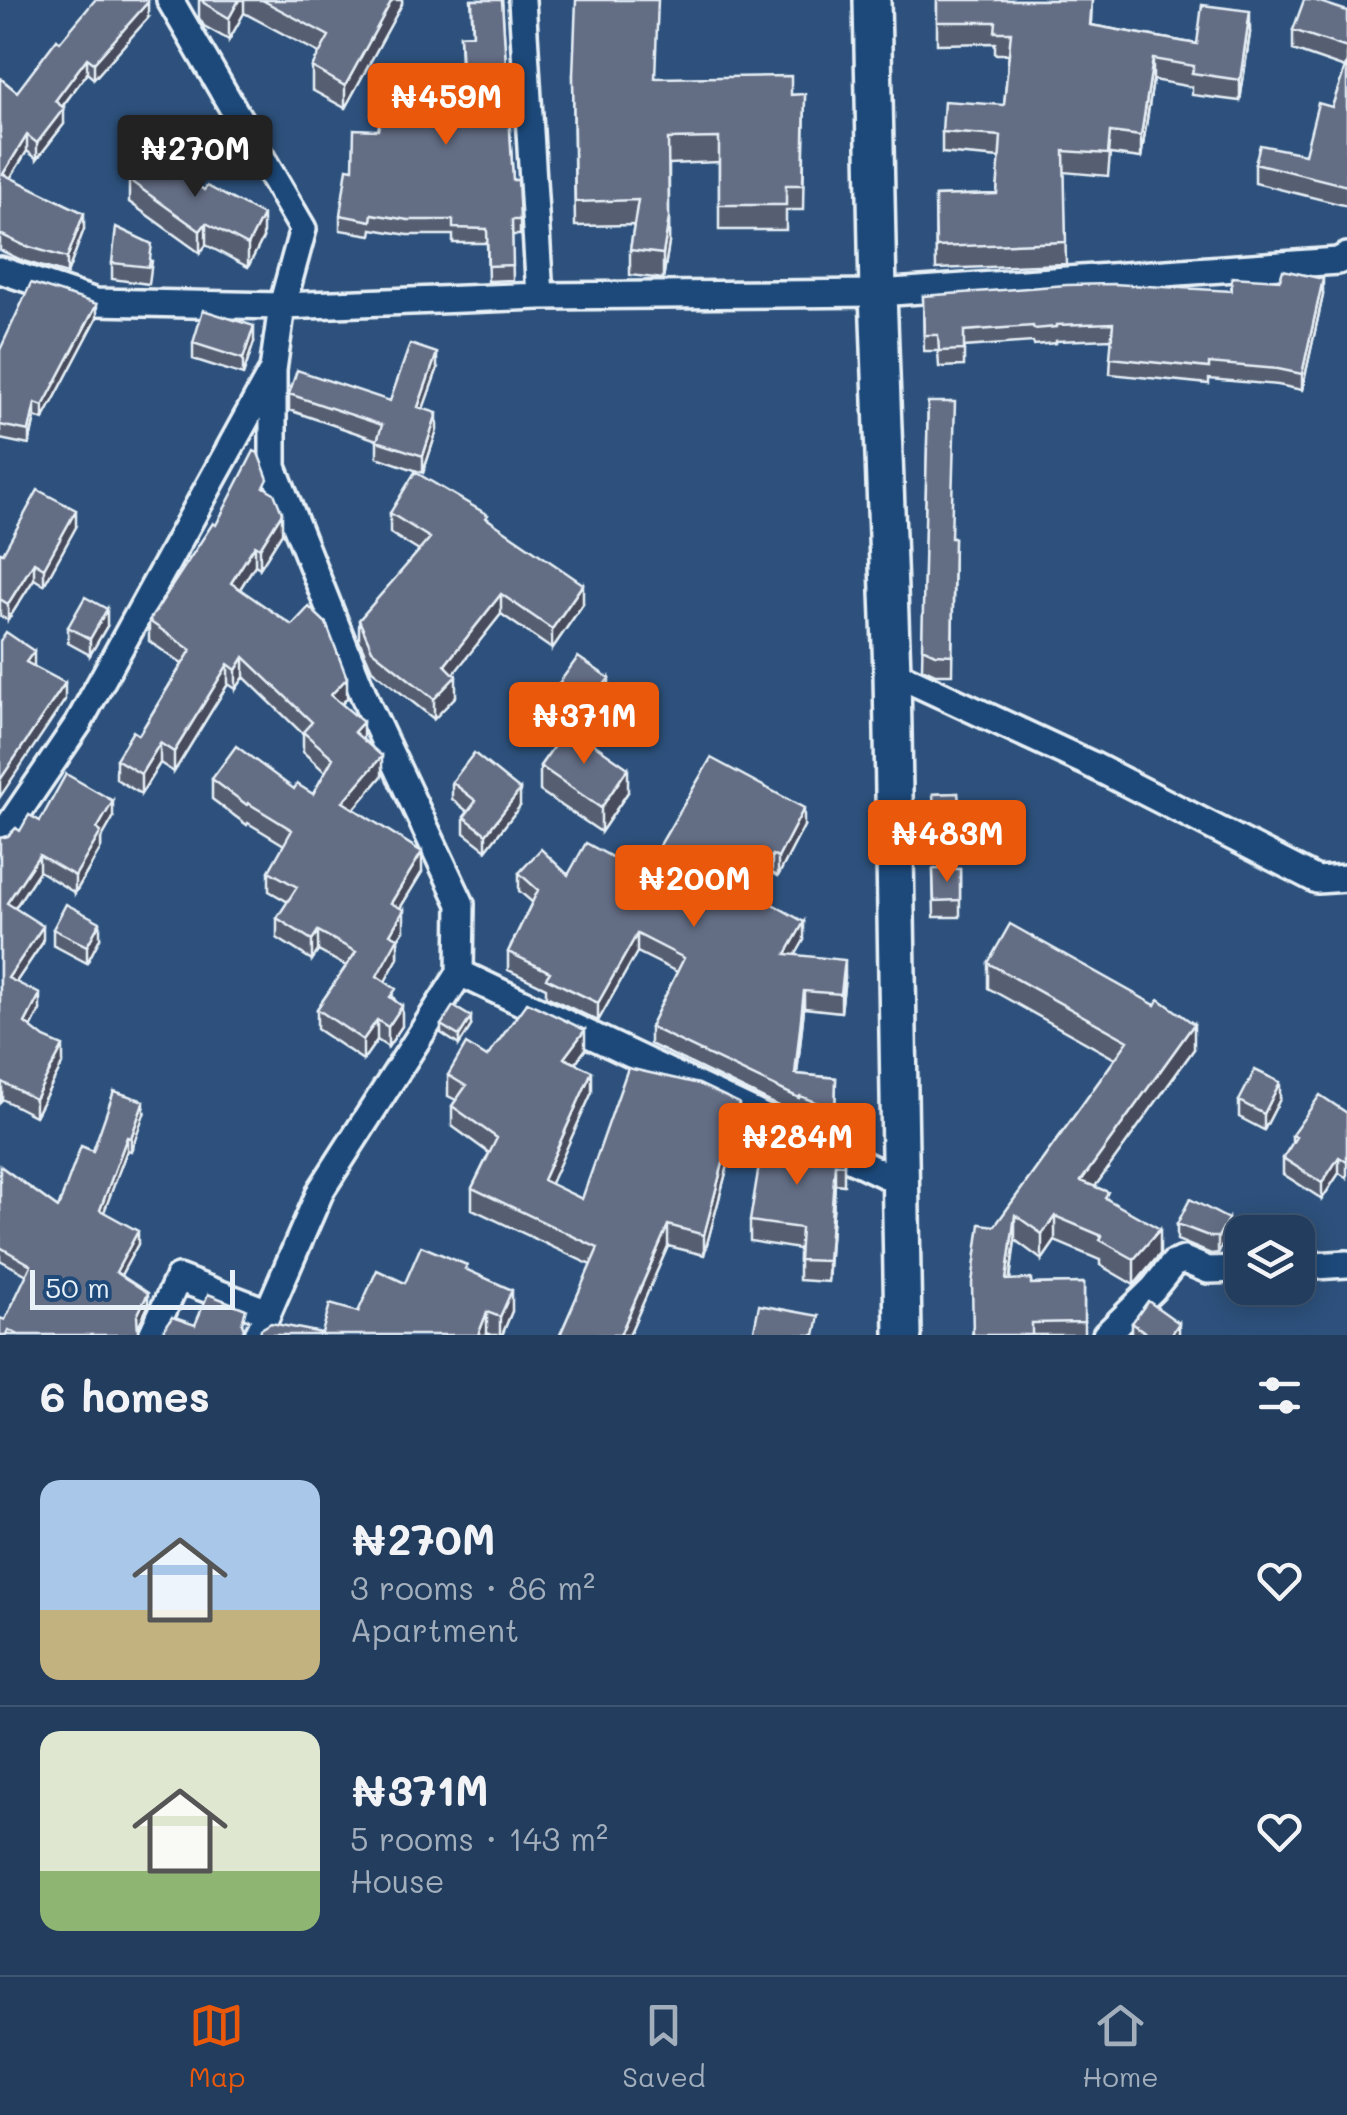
<!DOCTYPE html>
<meta charset="utf-8">
<style>
body{margin:0;font-family:Mali,sans-serif;background:#2e4866;color:#f1f3f6;height:100vh;display:flex;flex-direction:column;font-size:38px;white-space:nowrap}
*{box-sizing:border-box;margin:0}
p{font-size:32px;color:#a2aebc}
.icon{flex:none;width:55px;height:55px;fill:none;stroke:currentColor;stroke-width:2;stroke-linecap:round;stroke-linejoin:round}
.map{position:relative;height:1335px;overflow:hidden}
.drawer{display:flex;flex-direction:column;background:#223d5d;flex:1}
.drawer>*{flex:none}
.buttons{position:absolute;left:1225px;top:1215px;display:grid;gap:20px}
.buttons a{display:grid;place-items:center;width:90px;height:90px;border-radius:20px;background:#223d5d;box-shadow:0 5px 25px #0003,0 0 0 2px #3f5672;font-size:50px}
.scale{position:absolute;left:30px;bottom:25px;width:205px;box-sizing:border-box;padding-left:10px;border:5px solid #e8f1f8;border-top:0;font-size:28px;line-height:35px;white-space:nowrap;color:#e8f1f8;-webkit-text-stroke:8px #1f4a7a;paint-order:stroke}
.price{position:absolute;translate:-50% -85px;padding:0 22px;border-radius:10px;background:#ea580c;color:#fff;font-size:32px;line-height:65px;filter:drop-shadow(0 2px 5px #0008)}
.price::after{content:'';position:absolute;left:50%;top:60px;width:30px;height:22px;margin-left:-15px;background:inherit;clip-path:polygon(0 0,100% 0,50% 100%)}
.price.selected{background:#222;color:#fff}
ul{padding:0;list-style:none}
li{display:flex;align-items:center;gap:30px;height:250px;padding:0 40px}
li+li{border-top:2px solid #3f5672}
li span{display:grid;place-items:center;flex:none;width:280px;height:200px;border-radius:20px;color:#555}
li>.icon{margin-inline-start:auto}
span .icon{width:120px;height:120px;fill:#fffc;stroke-width:1}
li b{font-size:42px}
h2{display:flex;justify-content:space-between;align-items:center;height:120px;padding:0 40px;font-size:42px}
.tab-bar{display:flex;justify-content:space-around;align-items:center;height:140px;border-top:2px solid #3f5672;background:#223d5d;font-size:28px;color:#a2aebc}
.tab-bar a{display:grid;justify-items:center;gap:5px}
.tab-bar .selected{color:#ea580c}
.map>svg:first-child{display:block}
.lines{fill:none;stroke-linecap:round;stroke-linejoin:round}
.street-casing{stroke:#e8f1f8;stroke-width:32}
.secondary-casing{stroke:#e8f1f8;stroke-width:42}
.street{stroke:#1f4a7a;stroke-width:25}
.secondary{stroke:#1f4a7a;stroke-width:35}
.wall{fill:#565e72;stroke:#e8f1f8;stroke-width:2.5}
.shaded-wall{fill:#464c5c;stroke:#e8f1f8;stroke-width:2.5}
.building{fill:#646d84;stroke:#e8f1f8;stroke-width:2.5}
</style>
<div class="map">
<svg width="1347" height="1335" viewBox="0 0 1347 1335">
<rect width="100%" height="100%" fill="#2d517c"/>
<filter id="ink" filterUnits="userSpaceOnUse"><feTurbulence type="fractalNoise" baseFrequency=".01" numOctaves="2"/><feDisplacementMap in="SourceGraphic" scale="20" xChannelSelector="R" yChannelSelector="G"/><feConvolveMatrix kernelMatrix="1 2 1 2 8 2 1 2 1" color-interpolation-filters="sRGB"/></filter>
<g filter="url(#ink)">
<g class="lines">
<defs>
<path id="street" d="M170,0L303,229L282,306L273,370V467L368,706L461,904L460,973L321,1190L258,1335
M522,0L540,296
M0,270L96,302L282,306L540,296L878,293L1338,261L1347,256
M892,672L1090,764L1317,880L1347,878
M0,839L78,724L270,375
M460,973L902,1183
M1298,1267L1347,1264
M152,1335L178,1278L268,1312
M1106,1335L1153,1289L1173,1264L1184,1260L1208,1270L1242,1269"/>
<path id="secondary" d="M872,0L878,293L892,672L903,1335"/>
</defs>
<use href="#street" class="street-casing"/>
<use href="#secondary" class="secondary-casing"/>
<use href="#street" class="street"/>
<use href="#secondary" class="secondary"/>
</g>
<path class="wall" d="M199,0H402V4L345,108L312,90V67L319,53L244,13L229,40L204,26L199,18Z
M471,0H502L513,180L520,220V235H512L513,280L488,281L487,243H453V235H408L372,229L371,235L340,230V215L353,169L378,130L437,102L461,69L460,35L473,34Z
M937,0H1092L1091,25L1197,44L1250,33L1240,101L1192,95V87L1153,80L1141,158L1110,154L1108,176L1064,172L1066,264L936,269L935,196L997,194L1000,158L942,153V132L1004,105L1009,54H995V43L937,44Z
M1347,11V206L1255,183V163L1305,154L1332,107L1345,68L1293,50V30Z
M148,18L94,79L87,73L62,107L64,124L37,159L27,151L10,178L84,229L67,274L23,261L0,250V78L17,92L60,42Z
M573,75L656,78L791,95L805,94L803,210H786V230H719V162L669,164V243L663,279L630,275V250L634,225L575,226Z
M129,180L263,238L248,267L206,245L200,253L129,202Z
M152,261L149,284L112,279V263Z
M1231,291L1323,295L1302,390L1278,385L1209,379V384L1110,374L1112,339L1056,341V343L1034,345L1033,342L964,347V366L939,367L938,351H924L923,296Z
M97,318L43,420L35,417L29,445L0,439V350Z
M254,342L243,375L193,359V343Z
M437,370L423,408L437,430L423,473L377,457V440L289,410V394L390,401Z
M928,402L951,538H954L952,674H935L922,668Z
M268,490L282,533L260,568L255,565L240,589L347,698L342,704L382,776L354,809L422,872L400,908L404,930L398,939V958L385,981L396,1002L402,1026L388,1047L377,1040L363,1060L317,1029V1009L346,966L318,951L312,960L277,938V918L288,902L269,891V871L284,845L248,823L247,825L212,799V779L294,789L313,794L325,772L303,752V734L244,677L236,689L228,684L174,772L160,763L141,794L116,779V759L139,735L182,664L149,641V621L216,525Z
M390,513L488,519L583,604L552,649L501,614L453,674L456,696L434,719L372,670L359,640V620L419,551L390,533Z
M76,527L44,585L34,579L8,620L0,616V552L3,553Z
M107,626L90,655L68,643V627Z
M609,695L581,735L628,792L601,832L540,791V766L568,727L549,714V697Z
M452,782L520,806L486,850L464,833V817L468,812L452,799Z
M958,793L960,827L935,829L933,794Z
M113,818L101,839V848L75,893L39,871L15,908L43,942L16,982L40,1010L31,1028L63,1063L35,1116L2,1099L0,1102V838L8,836L40,821Z
M804,826L778,876L772,873L760,897L804,940L795,955L845,977L841,1012L804,1008L797,1074L836,1078L835,1128L800,1113L799,1116L650,1044V1027L677,972L637,952L598,1021L546,996V988L508,970V952L532,902L519,891V873L643,874Z
M933,869H960V917H934Z
M53,929L100,938L87,963L53,945Z
M988,963L1194,1049L1095,1186L1160,1254L1141,1278L1134,1285L1100,1265V1260L1055,1241L1042,1260L1015,1240L1010,1280L1031,1284L1084,1283V1335H972L995,1226L1115,1059L988,988Z
M441,1025L471,1026L459,1045L441,1033Z
M585,1050L575,1063L592,1092L550,1184L582,1199L739,1124L704,1255L668,1246L629,1335H560L591,1265L472,1209V1188L489,1153L452,1126V1106L456,1100L448,1096V1075L487,1057Z
M1280,1099L1264,1130L1239,1117V1101Z
M1347,1113V1178L1339,1173L1322,1199L1283,1174V1158L1292,1144V1135Z
M144,1114L131,1151L127,1150L103,1212L138,1244L121,1275L148,1306L138,1327V1331L143,1335H0L5,1320L27,1275L0,1260V1166L58,1208L93,1151Z
M790,1140L844,1153V1185L835,1184L828,1282L799,1280V1249L750,1241V1221Z
M1177,1224L1228,1235L1218,1253L1211,1254L1177,1240Z
M467,1270L512,1311L502,1335H492L487,1333H322L405,1283Z
M1132,1323L1179,1335H1132Z"/>
<path class="shaded-wall" d="M239,0H244V13L229,40V18Z
M392,0H402V4L345,108V86Z
M148,2V18L94,79V63Z
M1250,11V33L1240,101V80Z
M87,58V73L55,116V101Z
M1153,59V80L1141,158V136Z
M64,108V124L37,159V143Z
M27,135V151L3,190V174Z
M84,213V229L67,274V258Z
M263,215V238L248,267V245Z
M669,218V243L663,279V254Z
M206,223V245L200,253V231Z
M1323,279V295L1302,390V374Z
M97,304V318L43,420V406Z
M254,326V342L243,375V359Z
M437,353V370L418,423V407Z
M35,403V417L29,445V431Z
M437,413V430L423,473V456Z
M76,510V527L44,585V568Z
M282,513V533L260,568V548Z
M255,545V565L231,603V583Z
M34,562V579L8,620V604Z
M583,584V604L552,649V629Z
M501,594V614L445,685V665Z
M107,609V626L90,655V639Z
M34,651V668L26,662Z
M244,657V677L236,689V670Z
M228,664V684L174,772V752Z
M456,676V696L434,719V699Z
M347,678V698L331,715V695Z
M609,678V695L580,736V719Z
M65,683V700L0,797V780Z
M363,722V742L354,732Z
M160,743V763L141,794V774Z
M382,756V776L343,822V802Z
M628,768V792L601,832V808Z
M520,790V806L486,850V834Z
M113,801V818L101,839V848L75,893V876L97,829Z
M804,808V826L778,876V858Z
M422,852V872L391,923V903Z
M39,855V871L7,920V903Z
M772,855V873L753,911V893Z
M404,910V930L398,939V958L377,996V976L390,934Z
M100,922V938L87,963V946Z
M804,922V940L786,972V954Z
M43,926V942L8,994V978Z
M318,931V951L312,960V940Z
M637,934V952L598,1021V1003Z
M845,960V977L841,1012V994Z
M804,991V1008L795,1091V1074Z
M40,994V1010L25,1040V1023Z
M402,1006V1026L388,1047V1027Z
M471,1017V1026L459,1045V1036Z
M377,1020V1040L363,1060V1040Z
M1194,1024V1049L1081,1206V1181Z
M585,1030V1050L564,1078V1058Z
M63,1046V1063L35,1116V1099Z
M592,1071V1092L543,1201V1180Z
M2,1082V1099L0,1102V1085Z
M1280,1082V1099L1264,1130V1114Z
M144,1101V1114L131,1151V1138Z
M739,1103V1124L704,1255V1235Z
M127,1137V1150L100,1223V1210Z
M1339,1157V1173L1322,1199V1183Z
M835,1164V1184L828,1282V1261Z
M1015,1215V1240L1006,1305V1280Z
M1055,1216V1241L1042,1260V1234Z
M1228,1219V1235L1218,1253V1237Z
M668,1225V1246L629,1335H620Z
M1160,1229V1254L1134,1285V1259Z
M138,1231V1244L116,1284V1272Z
M512,1290V1311L502,1335H500V1317Z
M148,1293V1306L137,1329V1316Z
M487,1312V1335H478Z
M1179,1323V1335H1171Z"/>
<path class="building" d="M95,0H147L148,2L94,63L87,58L55,101L64,108L37,143L27,135L3,174L84,213L67,258L23,245L0,234V78L17,92L57,39L60,42Z
M202,0H239L229,18L204,3Z
M262,0H392L345,86L312,67L329,36Z
M472,0H502L513,180H518L520,220H512L513,265L488,266L487,229L453,228V220H408L372,214L371,221L340,215L347,168L353,169L354,129L378,130L386,92L437,103L436,70L462,68L460,35L473,34Z
M576,0H658L655,78L791,76V95L805,94L803,185H786V205H719V138L668,139L669,218L663,254L630,250L638,200L575,202L573,75Z
M937,0H1092L1090,25L1197,44L1202,5L1250,11L1240,80L1192,73L1194,66L1153,59L1141,136L1110,132L1108,154L1064,151L1066,242L936,247L935,196L997,194L1001,136L942,132L944,101L1004,105L1011,32H995L996,22H937Z
M1304,0H1314L1347,11V48L1293,30Z
M1347,62V186L1255,163L1260,145L1305,154L1318,103L1332,107Z
M149,151L204,190L207,186L263,215L248,245L206,223L200,231L129,180Z
M116,227L152,244L149,267L112,263Z
M1283,270L1323,279L1302,374L1278,369L1209,363V368L1110,358L1113,323L1056,325V327L1034,329L1033,326L964,331V350L939,351L938,335H924L923,296L1067,285L1113,284L1231,291L1232,277L1280,280Z
M31,283L97,304L43,406L35,403L29,431L0,425V350Z
M203,310L254,326L243,359L193,343Z
M410,344L437,353L418,407L437,413L423,456L377,441L382,425L289,394L297,370L390,401Z
M928,402H955L951,538H954L952,655L935,654L922,648Z
M254,451L258,453L268,479L264,487L274,493L282,513L260,548L255,545L231,583L292,625L309,607L326,623L347,678L331,695L363,722L354,732L382,756L343,802L422,852L391,903L404,910L390,934L398,938L377,976L396,989L390,997L402,1006L388,1027L377,1020L363,1040L317,1009L356,952L318,931L312,940L277,918L297,887L269,871L292,830L248,803L247,805L212,779L236,746L294,789L297,784L313,794L333,758L303,732L312,722L244,657L236,670L228,664L174,752L160,743L141,774L116,759L133,731L139,735L191,650L149,621L213,523L216,525Z
M415,472L488,515L486,518L583,584L552,629L501,594L445,665L456,676L434,699L372,650L359,620L430,538L390,513Z
M38,490L76,510L44,568L34,562L8,604L0,599V552L3,553Z
M85,597L107,609L90,639L68,627Z
M6,632L34,651L26,662L65,683L0,780V641Z
M578,657L609,678L580,719L549,697Z
M568,726L628,768L601,808L540,766Z
M474,753L520,790L486,834L464,817L476,801L452,782Z
M711,758L804,808L778,858L772,855L753,893L804,922L786,954L845,960L841,994L804,991L795,1074L836,1078L835,1110L800,1096L799,1098L650,1027L684,958L637,934L598,1003L546,978L550,972L508,952L538,890L519,873L541,849L568,875L586,843L643,874Z
M66,774L113,801L97,829L101,832L75,876L39,855L7,903L43,926L8,978L40,994L25,1023L44,1038L63,1046L35,1099L2,1082L0,1085V838L8,836L16,828L20,831L29,815L40,821Z
M958,793L960,819L935,820L933,794Z
M933,869H960V900L934,901Z
M66,904L100,922L87,946L53,929Z
M1010,924L1155,1005L1159,999L1194,1024L1081,1181L1108,1192L1105,1198L1160,1229L1134,1259L1100,1240L1102,1236L1055,1216L1042,1234L1015,1215L1006,1280L1031,1279V1284L1084,1283V1322L1032,1323V1335H973L972,1283L980,1224L995,1226L1128,1041L988,963Z
M527,1002L585,1030L564,1058L592,1071L543,1180L582,1199L628,1068L699,1084L739,1103L704,1235L668,1225L620,1335H560L598,1248L472,1188L497,1138L452,1106L466,1086L448,1075L466,1044L487,1057Z
M453,1006L471,1017L459,1036L441,1025Z
M1255,1070L1280,1082L1264,1114L1239,1101Z
M114,1091L144,1101L131,1138L127,1137L100,1210L138,1231L116,1272L148,1293L137,1316L138,1331L143,1335H19L9,1330L7,1335H0V1318L5,1320L31,1265L0,1247V1166L58,1208L81,1146L93,1151Z
M1320,1095L1347,1113V1162L1339,1157L1322,1183L1283,1158L1296,1137L1292,1135Z
M767,1116L790,1127L786,1140L820,1142L844,1153V1165L835,1164L828,1261L799,1260L801,1228L750,1221Z
M1190,1199L1228,1219L1218,1237H1211L1177,1224Z
M421,1246L467,1265L465,1269L512,1290L500,1317L487,1312L478,1335H260L261,1329L271,1323L322,1333L330,1304L358,1312L377,1270L405,1283Z
M208,1294L246,1309L242,1323L244,1330L241,1335H161L172,1317L195,1325Z
M1148,1301L1179,1323L1171,1335H1149L1132,1323Z
M759,1305L819,1316L815,1335H753Z"/>
</g>
</svg>
<div class="buttons">
<a><svg class="icon" aria-label="layers" viewBox="0 0 24 24"><path d="M12 4l9 5-9 5-9-5zM3 14l9 5 9-5"/></svg></a>
</div>
<div class="scale">50 m</div>
<b class="price" style="left:446px;top:148px">₦459M</b>
<b class="price selected" style="left:195px;top:200px">₦270M</b>
<b class="price" style="left:584px;top:767px">₦371M</b>
<b class="price" style="left:947px;top:885px">₦483M</b>
<b class="price" style="left:694px;top:930px">₦200M</b>
<b class="price" style="left:797px;top:1188px">₦284M</b>
</div>
<section class="drawer">
<h2>6 homes<svg class="icon" aria-label="filters" viewBox="0 0 24 24"><path d="M4 7h16M4 17h16"/><circle cx="9" cy="7" r="2"/><circle cx="15" cy="17" r="2"/></svg></h2>
<ul>
<li><span style="background:linear-gradient(#a9c7e8 65%,#c2b280 0)"><svg class="icon" aria-label="home" viewBox="0 0 24 24"><path d="M3 11l9-7 9 7M6 9v11h12V9"/></svg></span><div><b>₦270M</b><p>3 rooms · 86 m²</p><p>Apartment</p></div><svg class="icon" aria-label="heart" viewBox="0 0 24 24"><path d="M12 20l-8-8c-3-5 5-10 8-4 3-6 11-1 8 4z"/></svg></li>
<li><span style="background:linear-gradient(#dfe7d0 70%,#8fb573 0)"><svg class="icon" aria-label="home" viewBox="0 0 24 24"><path d="M3 11l9-7 9 7M6 9v11h12V9"/></svg></span><div><b>₦371M</b><p>5 rooms · 143 m²</p><p>House</p></div><svg class="icon" aria-label="heart" viewBox="0 0 24 24"><path d="M12 20l-8-8c-3-5 5-10 8-4 3-6 11-1 8 4z"/></svg></li>
</ul>
</section>
<nav class="tab-bar">
<a class="selected"><svg class="icon" aria-label="map" viewBox="0 0 24 24"><path d="M3 6l6-2 6 2 6-2v14l-6 2-6-2-6 2zM9 4v14M15 6v14"/></svg>Map</a>
<a><svg class="icon" aria-label="saved" viewBox="0 0 24 24"><path d="M7 4h10v16l-5-4-5 4z"/></svg>Saved</a>
<a><svg class="icon" aria-label="home" viewBox="0 0 24 24"><path d="M3 11l9-7 9 7M6 9v11h12V9"/></svg>Home</a>
</nav>
